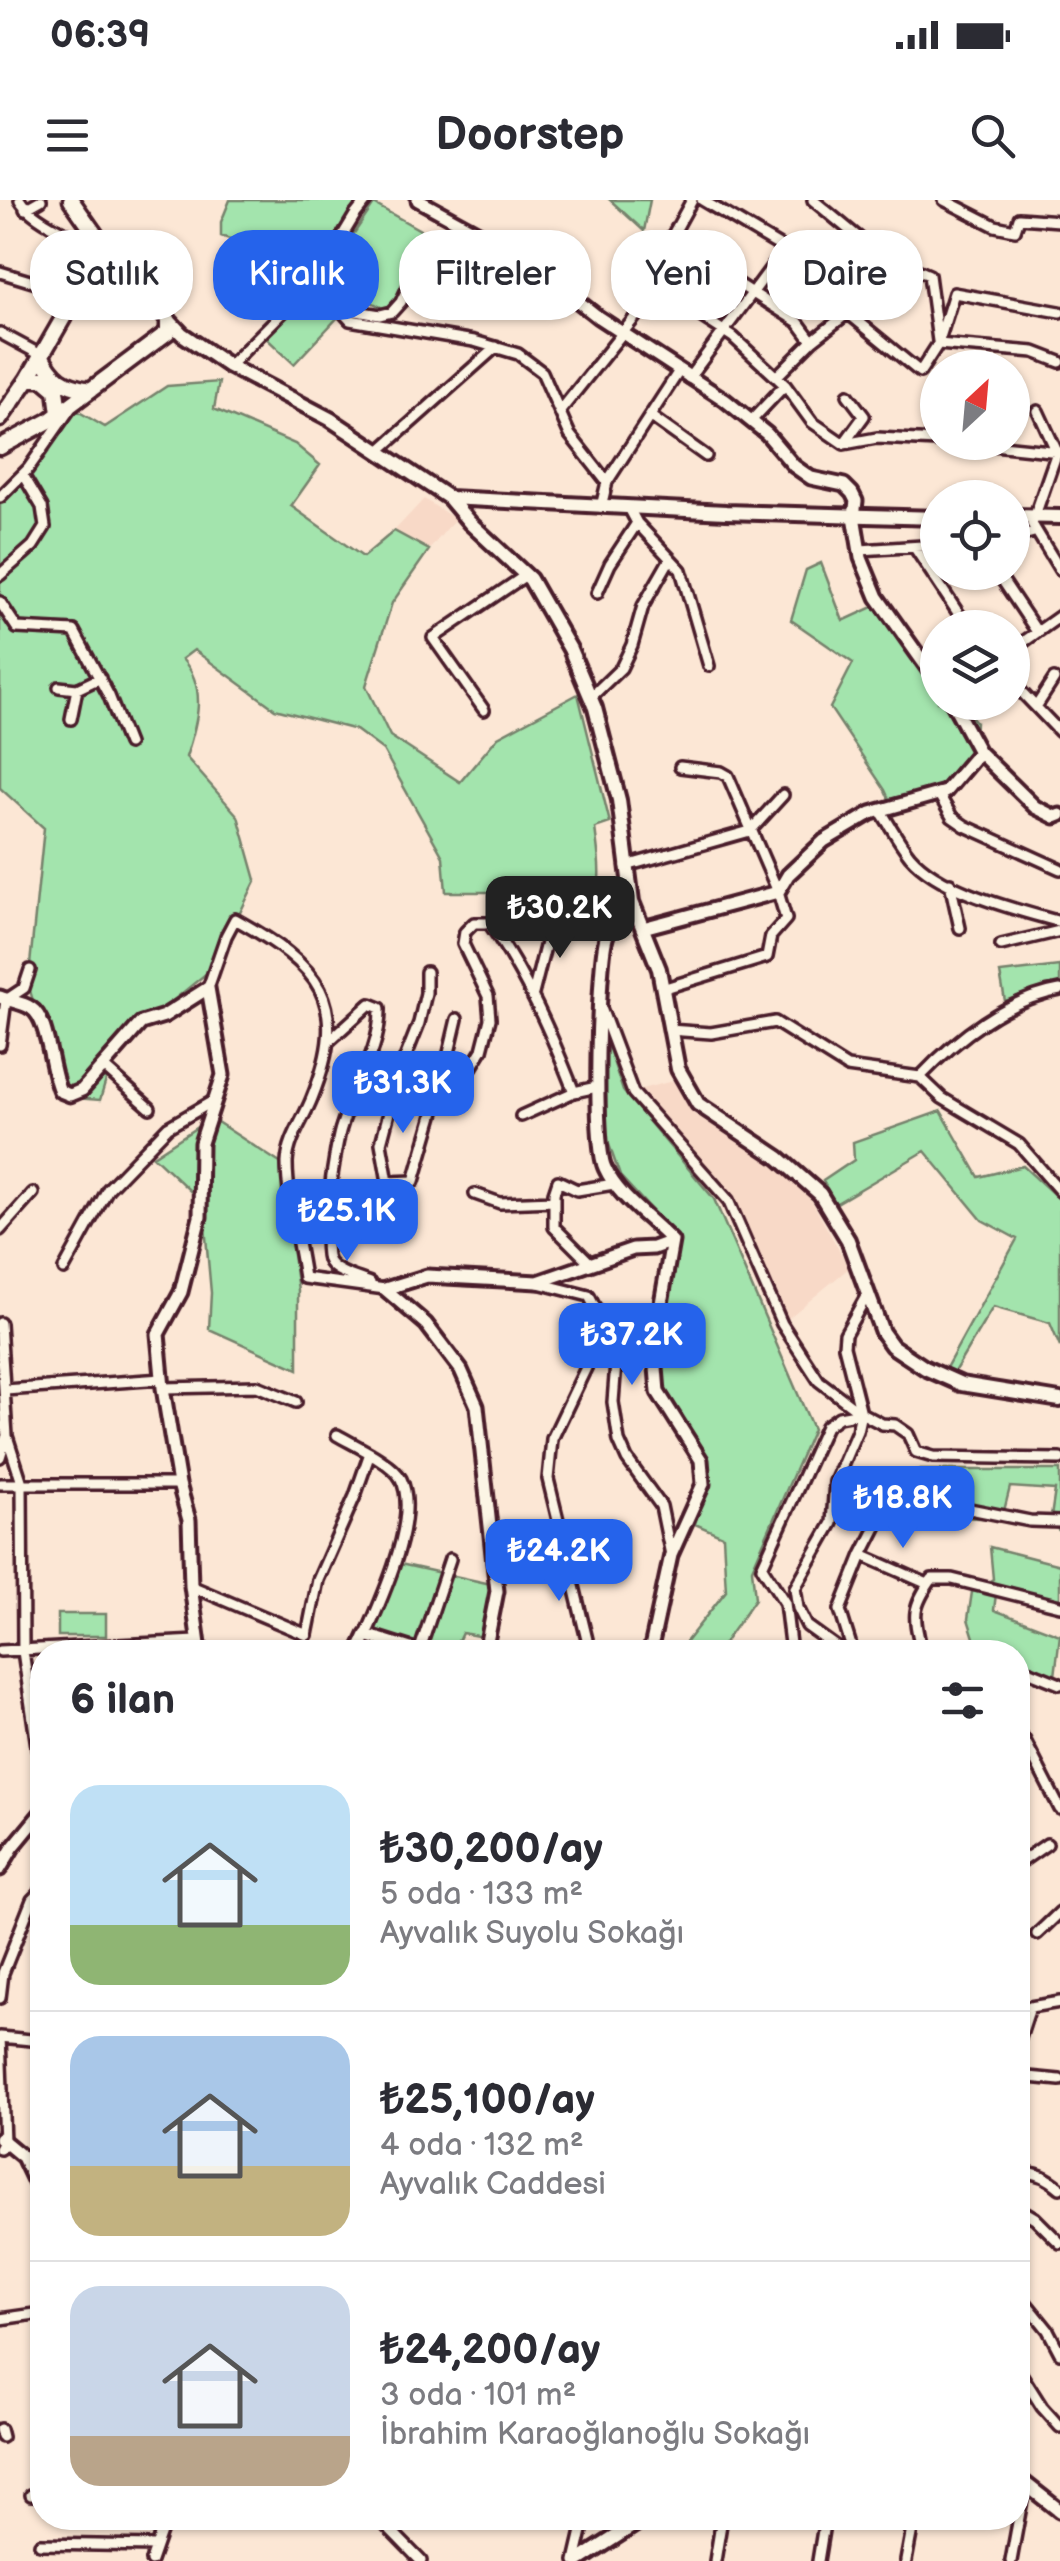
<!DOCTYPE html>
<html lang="tr">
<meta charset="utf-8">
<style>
body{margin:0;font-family:"Balsamiq Sans",sans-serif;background:#f2f2f3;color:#2b2b33;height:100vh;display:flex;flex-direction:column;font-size:38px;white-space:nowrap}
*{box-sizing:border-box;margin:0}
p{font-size:32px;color:#7c7c81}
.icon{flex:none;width:55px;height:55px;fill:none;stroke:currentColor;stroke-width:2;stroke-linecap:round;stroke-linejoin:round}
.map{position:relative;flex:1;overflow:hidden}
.drawer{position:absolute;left:30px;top:1440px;width:1000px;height:890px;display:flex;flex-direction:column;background:#fff;border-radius:40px;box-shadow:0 2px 8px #0004}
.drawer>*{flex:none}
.guide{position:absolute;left:30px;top:30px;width:1000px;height:90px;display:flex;gap:20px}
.needle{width:65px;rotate:26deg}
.tools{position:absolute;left:920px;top:150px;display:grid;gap:20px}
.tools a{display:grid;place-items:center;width:110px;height:110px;border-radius:50%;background:#fff;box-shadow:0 2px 8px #0004;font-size:50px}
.price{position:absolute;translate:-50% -85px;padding:0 22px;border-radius:20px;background:#2563eb;color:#fff;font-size:32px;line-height:65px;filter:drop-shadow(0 2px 5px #0008)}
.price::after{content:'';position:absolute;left:50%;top:60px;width:30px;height:22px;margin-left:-15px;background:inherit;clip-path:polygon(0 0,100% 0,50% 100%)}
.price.on{background:#222;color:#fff}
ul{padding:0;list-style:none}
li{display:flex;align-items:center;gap:30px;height:250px;padding:0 40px}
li+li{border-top:2px solid #e1e1e2}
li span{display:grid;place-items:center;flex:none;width:280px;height:200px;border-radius:30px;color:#555}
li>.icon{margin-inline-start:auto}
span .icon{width:120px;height:120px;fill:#fffc;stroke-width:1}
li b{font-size:42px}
h2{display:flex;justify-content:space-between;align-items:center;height:120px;padding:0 40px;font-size:42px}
.tag{padding:0 35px;border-radius:40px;background:#fff;box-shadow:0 2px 8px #0004;font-size:35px;line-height:90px}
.tag.on{background:#2563eb;color:#fff}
.status{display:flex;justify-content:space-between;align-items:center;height:70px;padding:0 50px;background:#fff;direction:ltr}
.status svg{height:28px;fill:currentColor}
header{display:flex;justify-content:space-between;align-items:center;height:130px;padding:0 40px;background:#fff;font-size:45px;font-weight:700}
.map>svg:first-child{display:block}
.built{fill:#f8d9c7}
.green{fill:#a3e4ad;stroke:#76826c;stroke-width:2.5}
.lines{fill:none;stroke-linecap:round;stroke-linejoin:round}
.minor-casing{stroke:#4a1f2b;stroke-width:16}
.tertiary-casing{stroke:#4a1f2b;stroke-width:19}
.secondary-casing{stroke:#4a1f2b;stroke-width:20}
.primary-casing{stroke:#4a1f2b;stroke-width:21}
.minor{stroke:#fcf5e5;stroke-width:9}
.tertiary{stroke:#fcf5e5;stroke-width:11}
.secondary{stroke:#fcf5e5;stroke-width:12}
.primary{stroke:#fcf5e5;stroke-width:14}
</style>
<div class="status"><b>06:39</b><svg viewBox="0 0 49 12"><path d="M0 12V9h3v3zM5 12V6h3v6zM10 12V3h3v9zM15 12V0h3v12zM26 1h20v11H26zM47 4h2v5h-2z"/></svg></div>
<header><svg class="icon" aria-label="menu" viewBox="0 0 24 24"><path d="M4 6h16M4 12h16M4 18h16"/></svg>Doorstep<svg class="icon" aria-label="search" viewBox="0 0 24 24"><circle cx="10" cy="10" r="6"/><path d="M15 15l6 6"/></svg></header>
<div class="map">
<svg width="1060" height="2361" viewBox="0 0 1060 2361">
<rect width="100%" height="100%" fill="#fce7d5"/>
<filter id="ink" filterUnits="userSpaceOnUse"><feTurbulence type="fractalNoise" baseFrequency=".01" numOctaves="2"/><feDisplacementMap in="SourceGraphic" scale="20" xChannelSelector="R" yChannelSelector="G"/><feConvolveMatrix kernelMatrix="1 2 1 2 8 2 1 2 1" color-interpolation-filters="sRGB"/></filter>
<g filter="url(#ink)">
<path class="built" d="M424,299L455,319L429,350L394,331Z
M673,881L694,914L768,959L810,998L849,1068L786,1120L726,986L637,890Z"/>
<path class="green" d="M230,0H361L293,93L267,52L221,36V22Z
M610,0H650L644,31Z
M374,4L436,39L388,111L325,76Z
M312,88L340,115L294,164L265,137Z
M219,182L214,209L295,244L320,265L291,306L363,357L394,331L429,350L392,403L366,486L390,536L460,582L498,537L578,494L610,623L595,628C600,668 605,685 584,722L503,692H446L443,657L383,550L356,530L275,509L194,450L182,459C208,487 197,524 186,557L238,616L256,680L213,768L116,847L100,900L62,897L28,784L44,628L0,588V298L74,209L105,227L167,186Z
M821,363L843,421L886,401L937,470L938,502L961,503L976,522L974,561L946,597L894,610L885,590L830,508L853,463L791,420L806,370Z
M1060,766V785L1046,786L1005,801L1000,773Z
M606,840L623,891L714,999L813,1229L752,1369L755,1399L724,1443L750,1452H678L726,1391L723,1336L695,1324L707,1283L708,1263L664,1190L659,1143L677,1038L620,976L606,936Z
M941,911L979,977L1023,966L1060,1000V1147L1050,1123L993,1107L954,1172L946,1168L1017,1039L982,1020L925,951L835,1004L823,981L854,960L853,942Z
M211,918L280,963L298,1090V1169L209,1129L211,1093L203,1003L153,956Z
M916,1270H1060V1331L1050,1324L1055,1290L1010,1287L1002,1319L890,1314Z
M990,1347L1060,1365V1409L996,1394L994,1410L1060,1435L1055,1476L1018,1461V1452H997L976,1444L968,1419L972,1392L993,1379Z
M400,1364L491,1384L483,1437L462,1433L453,1452H361Z
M58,1414H106V1436H58Z"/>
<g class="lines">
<defs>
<path id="minor" d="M20,0C31,19 81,43 102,47
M692,0L670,40L659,83L668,95L733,137L785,185L812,222L844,244L877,238L938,241
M702,0L860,94L876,52
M813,0L876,52L929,75L938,141
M944,0L995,26L1015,30L1019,18L1060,21
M25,9L41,0
M670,40L798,122L812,141
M0,72L76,95
M311,83L339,108L380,115L392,112L401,102L417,68
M339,108L350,120L474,141L518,154L542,172L570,235L607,282
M0,133L41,155
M938,144L1034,152L1060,162
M229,166L317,78L355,15L367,0
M776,177L812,141L848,113L920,172L938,144L954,93L1060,112
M689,178L785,49
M561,210L660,86
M1038,211L1057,252L1032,324L1060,370
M650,216L706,256
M751,221L785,185
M845,242L864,216L848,195
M964,242L1060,252
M379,251L496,147
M0,297L28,269L70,209
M601,307L607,282L679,171
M629,308L637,323L681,370L709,466
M1012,338L1034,332
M915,348L968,428
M860,350L938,345
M997,372L1037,432
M0,375L33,346L45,327L42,307L23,275
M597,393L610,364L637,323
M0,402L17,428L74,431L109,496L128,544
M1012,450L1060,416
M1012,482L1060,532
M59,487L77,489L100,478
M591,497L621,468L632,445L643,406L670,359
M1036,507L1054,479
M484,510L433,438L526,375
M71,519L77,489
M938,593L952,617L965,626L1060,669
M880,610C890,625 899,642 910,656C941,692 1015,709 1060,722
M626,666L750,631L783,595
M950,683L960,728
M1001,745L1060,731
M426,772V793L419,823L400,871L381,943L388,982L414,981L440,891L457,819
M208,788L226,736L235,719C320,766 351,801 312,898C304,919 288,939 287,963C287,998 299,1042 304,1078L385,1089
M662,789L767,757L771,736L786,719L778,692L728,576L721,572L680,567
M533,794L552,719
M601,808L633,893L728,1000L782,1124L819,1181L861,1213L882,1224L895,1225L908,1234L916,1252L933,1257L1060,1259
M669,830L711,833L775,822L847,867L920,877L942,898L1019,944L1060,991
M329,841L370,804L380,808C381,850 354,886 342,925C335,943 320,1048 329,1062C336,1073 358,1078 370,1083
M0,845L6,800L24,788L30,770
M104,867L150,908
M920,877C957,838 1007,799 1060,790
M440,891L463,881L482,850L490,819L488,796L463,744L465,732L474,723H489C526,776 551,833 574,892L597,887
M521,916L574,892
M475,994L500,1003L554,1001
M0,1030L33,993
M591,1064L554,1027V993L558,981L577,990L614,984
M64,1069L108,989L168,927L215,900
M538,1083L589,1096L617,1150L613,1202L619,1241L627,1259L661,1306L671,1355
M0,1123L7,1236L22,1283L23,1451L42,1580
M163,1188L257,1186L296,1202
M5,1190L162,1179
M337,1235C354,1245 392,1262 401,1279C420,1317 382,1398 366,1435
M0,1257L6,1238
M0,1284H179
M965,1308L1030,1321L1060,1322
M492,1346L566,1352
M862,1355L928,1384
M191,1386L307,1435L318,1380L355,1296L370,1253
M0,1451L197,1441
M419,1452L450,1359
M590,1452L548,1279L552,1239L605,1128
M791,1452L785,1403L762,1367L826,1226L839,1217L861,1213
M843,1452L807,1426L798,1408L795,1388L832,1323L835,1282L857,1231L861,1213L844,1146L845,1134L868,1093
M853,1452L840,1410L862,1355L887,1306
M922,1452C914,1417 910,1410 932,1379H952L1060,1406
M1018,1467L1060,1484
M1018,1534L1024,1539L1060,1609
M1018,1664L1047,1644
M1037,1734L1060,1712
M0,1798L3,1773L32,1700L42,1690
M0,1837L42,1841
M1018,1844L1030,1807L1060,1802
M1018,1876L1060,1880
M0,1949L4,1942L0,1837
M23,1957L42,1953
M1018,1972C1034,1971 1048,1977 1060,1988
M1018,2008L1035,2018L1060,2043
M1018,2093L1048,2130L1060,2153
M0,2119L42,2113
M1018,2169L1042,2207L1060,2227
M0,2229L2,2237
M31,2295H42
M379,2318L421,2361
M40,2344L155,2346
M151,2361L166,2318
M575,2361L585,2318
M715,2361L722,2318
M818,2361L825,2318
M906,2361L914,2318
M1011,2361L1025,2284"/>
<path id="tertiary" d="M418,0L522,57L598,117L725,200L767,234L794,266L811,278L844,285L852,293L856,301L854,316L861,358L877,397L938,483
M952,502L979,552L1035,607L1055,617L1060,615
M632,702C620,711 610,723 606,738C598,767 593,944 605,968C618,997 650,1018 672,1041L654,1143L658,1192L701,1260L703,1284L671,1355L650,1452
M643,728L778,692L788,675L824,641L871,613L945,592L979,552
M0,797C9,801 22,802 31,808C49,819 50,870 60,891L70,895L82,890L141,823L164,816L208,788L223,875L201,943L200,1017L181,1092L158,1134L163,1188L179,1284L189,1320L191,1386L200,1452
M385,1089L426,1124L461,1170L477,1206L497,1391L485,1452
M385,1089L427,1076L538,1082L633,1049L653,1048L672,1041
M358,1452L366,1435L420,1452
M0,1669L13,1647L42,1612
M0,1938L23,1957L42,1997"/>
<path id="secondary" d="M168,119L182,134L229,166L330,219L449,298L470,323L530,379L570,449L595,508L619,600L632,702L659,769L678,869L698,904L779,958L820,994L848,1040L882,1132L892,1146L925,1168L961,1184L1060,1200
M449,298L726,312L938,318
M1012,316L1060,317
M1018,2278L1060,2311
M578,2361L645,2318"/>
<path id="primary" d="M41,155C53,179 64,186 90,190
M28,179H43L56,190L59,213
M0,219L28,179L104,47
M0,247L49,221L168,132V119L104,47L71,0"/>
</defs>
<use href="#minor" class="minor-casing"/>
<use href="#tertiary" class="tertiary-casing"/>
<use href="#secondary" class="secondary-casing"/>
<use href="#primary" class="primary-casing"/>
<use href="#minor" class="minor"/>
<use href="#tertiary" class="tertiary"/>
<use href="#secondary" class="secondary"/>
<use href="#primary" class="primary"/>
</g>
</g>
</svg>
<div class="tools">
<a><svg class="needle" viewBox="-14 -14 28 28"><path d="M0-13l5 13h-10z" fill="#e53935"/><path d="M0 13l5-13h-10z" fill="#7c7c81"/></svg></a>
<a><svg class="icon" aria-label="locate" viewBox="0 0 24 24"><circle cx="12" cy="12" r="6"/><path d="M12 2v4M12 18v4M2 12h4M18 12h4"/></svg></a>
<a><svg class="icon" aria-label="layers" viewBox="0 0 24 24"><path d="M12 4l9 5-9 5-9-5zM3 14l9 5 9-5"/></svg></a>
</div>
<b class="price on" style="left:560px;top:761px">₺30.2K</b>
<b class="price" style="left:403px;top:936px">₺31.3K</b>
<b class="price" style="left:347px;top:1064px">₺25.1K</b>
<b class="price" style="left:632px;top:1188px">₺37.2K</b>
<b class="price" style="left:903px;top:1351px">₺18.8K</b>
<b class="price" style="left:559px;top:1404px">₺24.2K</b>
<div class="guide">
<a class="tag">Satılık</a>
<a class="tag on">Kiralık</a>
<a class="tag">Filtreler</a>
<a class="tag">Yeni</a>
<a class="tag">Daire</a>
</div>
<section class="drawer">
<h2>6 ilan<svg class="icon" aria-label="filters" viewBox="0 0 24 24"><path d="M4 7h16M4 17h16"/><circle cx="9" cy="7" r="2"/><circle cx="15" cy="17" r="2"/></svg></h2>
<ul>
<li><span style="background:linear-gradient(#bfe0f5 70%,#8fb573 0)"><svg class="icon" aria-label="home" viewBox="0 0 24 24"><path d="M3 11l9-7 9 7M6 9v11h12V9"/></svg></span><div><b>₺30,200/ay</b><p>5 oda · 133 m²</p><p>Ayvalık Suyolu Sokağı</p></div></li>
<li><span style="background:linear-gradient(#a9c7e8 65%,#c2b280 0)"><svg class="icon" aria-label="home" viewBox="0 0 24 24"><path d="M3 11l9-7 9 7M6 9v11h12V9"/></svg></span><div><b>₺25,100/ay</b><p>4 oda · 132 m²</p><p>Ayvalık Caddesi</p></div></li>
<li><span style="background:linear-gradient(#c9d6e8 75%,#b9a48a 0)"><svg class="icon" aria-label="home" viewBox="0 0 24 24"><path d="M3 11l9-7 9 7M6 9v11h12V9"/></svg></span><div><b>₺24,200/ay</b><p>3 oda · 101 m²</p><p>İbrahim Karaoğlanoğlu Sokağı</p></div></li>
</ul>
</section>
</div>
